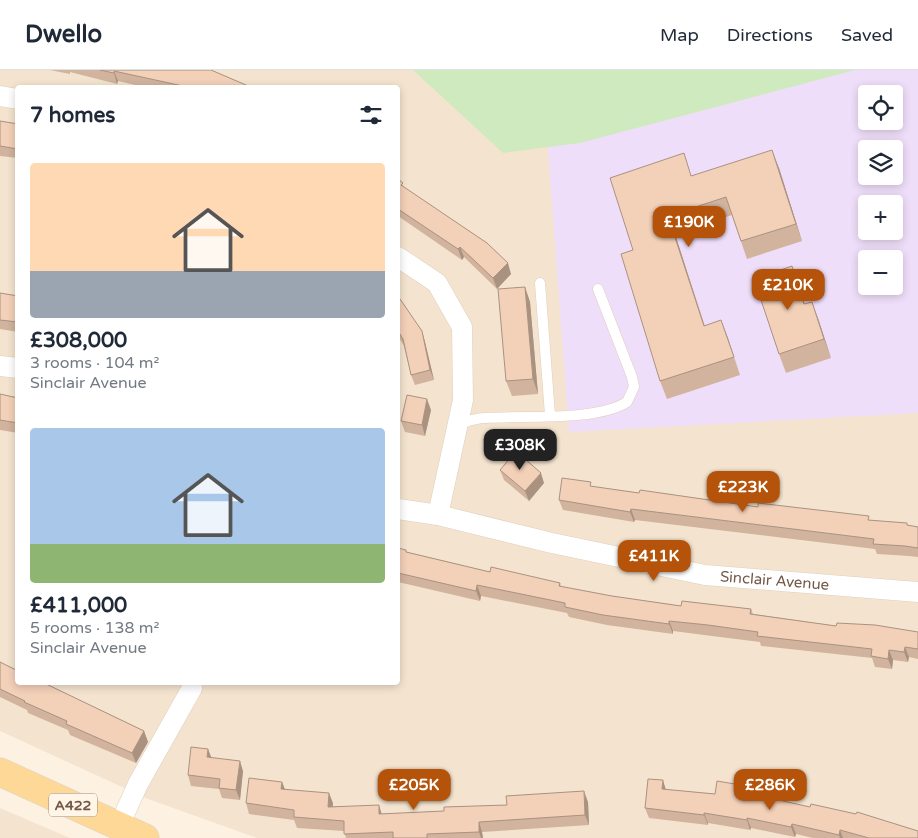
<!DOCTYPE html>
<meta charset="utf-8">
<style>
body{margin:0;font-family:"Varela Round",sans-serif;background:#f2f2f3;color:#1f2937;height:100vh;display:flex;flex-direction:column;font-size:19px;white-space:nowrap}
*{box-sizing:border-box;margin:0}
p{font-size:16px;color:#747a83}
.icon{flex:none;width:28px;height:28px;fill:none;stroke:currentColor;stroke-width:2;stroke-linecap:round;stroke-linejoin:round}
.map{position:relative;flex:1;overflow:hidden}
.side{position:absolute;left:15px;top:15px;width:385px;height:600px;display:flex;flex-direction:column;background:#fff;border-radius:5px;box-shadow:0 2px 8px #0003}
.side>*{flex:none}
.buttons{position:absolute;left:858px;top:15px;display:grid;gap:10px}
.buttons a{display:grid;place-items:center;width:45px;height:45px;border-radius:5px;background:#fff;box-shadow:0 2px 8px #0003;font-size:25px}
.price{position:absolute;translate:-50% -42px;padding:0 11px;border-radius:10px;background:#b45309;color:#fff;font-size:16px;line-height:32px;filter:drop-shadow(0 1px 2px #0008)}
.price::after{content:'';position:absolute;left:50%;top:30px;width:15px;height:11px;margin-left:-8px;background:inherit;clip-path:polygon(0 0,100% 0,50% 100%)}
.price.selected{background:#222;color:#fff}
ul{padding:0;list-style:none}
li{display:grid;align-content:center;gap:10px;height:265px;padding:0 15px}
li span{display:grid;place-items:center;height:155px;border-radius:5px;color:#555}
li>.icon{margin-inline-start:auto}
span .icon{width:90px;height:90px;fill:#fffc;stroke-width:1}
li b{font-size:21px}
h2{display:flex;justify-content:space-between;align-items:center;height:60px;padding:0 15px;font-size:21px}
header{display:flex;align-items:center;gap:30px;box-sizing:border-box;height:70px;padding:0 25px;background:#fff;border-bottom:1px solid #e0e1e3}
header strong{font-size:24px}
nav{display:flex;gap:28px;margin-inline-start:auto;font-size:18px}
.map>svg:first-child{display:block}
.residential{fill:#f4e4cf;fill-rule:evenodd}
.education{fill:#efdef9;fill-rule:evenodd}
.green{fill:#d0eabf}
.lines{fill:none;stroke-linecap:round;stroke-linejoin:round}
.service-casing{stroke:#e1cebc;stroke-width:11}
.minor-casing{stroke:#e1cebc;stroke-width:21}
.primary-casing{stroke:#dbd4cf;stroke-width:29}
.service{stroke:#fff;stroke-width:10}
.minor{stroke:#fff;stroke-width:20}
.primary{stroke:#fdd897;stroke-width:28}
.wall{fill:#d1b39e}
.shaded-wall{fill:#aa9281}
.building{fill:#f3d0b8;stroke:#aa9281}
.labels{text-anchor:middle;dominant-baseline:central;stroke-width:5;stroke-linejoin:round;paint-order:stroke}
.shield{fill:#fff6e7;stroke:#9e8777;stroke-width:1}
.shield-label{font-size:14px;font-weight:bold;fill:#745847}
.street-label{font-size:15px;fill:#745847;stroke:#fff6e7}
</style>
<header>
<strong>Dwello</strong>
<nav><a>Map</a><a>Directions</a><a>Saved</a></nav>
</header>
<div class="map">
<svg width="918" height="768" viewBox="0 0 918 768">
<rect width="100%" height="100%" fill="#fdf2e1"/>
<path class="residential" d="M0,0H918V768H257L148,729L0,661ZM18,18H398V612H18ZM866,24H894V51H866ZM866,79H894V106H866ZM866,134H894V161H866ZM866,189H894V216H866Z
M0,738L70,768H0Z"/>
<path class="education" d="M542,0H918V343L569,362ZM866,24H894V51H866ZM866,79H894V106H866ZM866,134H894V161H866ZM866,189H894V216H866Z"/>
<path class="green" d="M413,0H855L580,73L503,83Z"/>
<g class="lines">
<defs>
<path id="service" d="M540,213L550,345
M458,354C466,352 476,348 484,348C522,345 595,352 627,332L634,317L632,307L598,219"/>
<g id="minor">
<path d="M0,26L18,29"/>
<path d="M398,187L437,213L462,257L463,330L438,445"/>
<path d="M0,296L18,298"/>
<path id="s1" d="M398,439L438,445L552,473L705,505L918,522"/>
<path d="M119,756L138,714L192,618"/>
</g>
<path id="primary" d="M0,702L145,768"/>
</defs>
<use href="#service" class="service-casing"/>
<use href="#minor" class="minor-casing"/>
<use href="#primary" class="primary-casing"/>
<use href="#service" class="service"/>
<use href="#minor" class="minor"/>
<use href="#primary" class="primary"/>
</g>
<path class="wall" d="M50,0H211L253,18H148L118,11L117,14L70,2V4Z
M0,51L18,54V88L0,86Z
M779,98L802,171L747,189L732,145L675,164L705,256L721,250L740,305L667,329L660,311L633,180L692,106Z
M398,109L404,117L511,204L497,219L464,187L462,190L398,146Z
M799,216L805,234L812,232L831,288L786,303L779,284Z
M525,217L530,232L538,324L512,326L506,311Z
M0,223L18,226V262L0,259Z
M398,227L422,261L425,272L434,310L415,315L411,305L404,276L398,266Z
M0,324L18,328V363L0,360Z
M431,340L425,366L405,362L401,351Z
M398,378L400,386L398,387Z
M500,400L544,413L529,431L504,410Z
M593,417L639,423L870,450L918,457V487L909,486L877,484L875,479L635,450L634,452L563,440L559,430Z
M398,478L407,482L490,502L560,513L561,517L612,526L681,536L751,539L753,544L836,556L918,562V589L909,587L908,592L893,590L892,599L875,597L872,588L761,576L760,572L712,566L673,561V564L607,555L569,547L567,543L481,526L480,531L398,512Z
M0,592L144,661L148,672L136,693L70,665L68,660L28,643L27,640L0,627Z
M211,688L243,701L240,730L222,728L219,719L191,716L188,705Z
M282,712L285,720L333,733L332,736L382,744L444,741L507,735L588,732L589,755L482,762L483,768H346L344,761L297,758L294,750L249,744L246,733Z
M753,717L756,725L918,768H813L796,764L795,767L751,758L750,760L708,753V755L649,748L645,738L666,720L715,724Z"/>
<path class="shaded-wall" d="M114,1L118,11L117,14L114,3Z
M772,80L779,98L802,171L796,154Z
M668,146L675,164L710,274L704,256Z
M460,177L464,187L462,190L458,179Z
M508,193L511,204L497,219L493,208Z
M525,217L530,232L538,324L533,309Z
M812,232L819,251L831,288L824,269Z
M721,250L728,268L740,305L734,287Z
M422,261L425,272L434,310L430,300Z
M427,329L431,340L425,366L422,355Z
M541,403L544,413L529,431L525,421Z
M631,439L635,450L634,452L630,442Z
M477,515L481,526L480,531L476,521Z
M669,551L673,561V564L669,554Z
M905,577L909,587L908,592L904,582Z
M889,580L893,590L892,599L888,589Z
M144,661L148,672L136,693L132,683Z
M208,679L212,689L207,687Z
M240,691L243,701L240,730L236,720Z
M663,710L666,720L662,719Z
M282,712L286,722L281,719Z
M753,717L756,727L752,724Z
M584,721L588,732L589,755L585,745Z
M329,723L333,733L332,747L328,737Z
M379,735L382,745L379,744Z
M704,743L708,753V755L704,745Z
M747,748L751,758L750,760L747,750Z
M479,752L482,762L483,768H481L479,762Z
M792,754L796,764L795,767L791,757Z
M840,760L843,768H840L839,765Z"/>
<path class="building" d="M100,0H211L253,18H192L114,1V3Z
M0,51L18,54V79L0,76Z
M772,80L796,154L741,171L726,127L668,146L704,256L721,250L734,287L660,311L621,184L633,180L610,108L684,83L691,106Z
M398,109L403,113L401,115L487,173L508,193L493,208L460,177L458,179L398,139Z
M792,196L804,234L812,232L824,269L779,284L754,209Z
M525,217L533,309L506,311L498,219Z
M0,223L18,226V252L0,250Z
M398,227L400,229L422,261L430,300L411,305L403,269L398,261Z
M0,324L18,328V353L0,350Z
M407,325L427,329L422,355L401,351Z
M516,381L541,403L525,421L500,400Z
M562,408L591,412L590,416L639,423L640,420L758,437V433L869,446L868,450L907,453V455L918,457V478L905,476L873,474L874,469L631,439L630,442L559,430Z
M398,478L406,480V482L490,502L491,497L560,513L559,516L612,526L681,536L682,531L751,539L750,544L836,556L837,553L875,555L918,562V579L905,577L904,582L889,580L888,589L871,586L872,579L757,566L758,562L708,555L669,551V554L603,545L565,537V533L477,515L476,521L398,503Z
M0,592L18,601V612H42L144,661L132,683L66,654L67,651L24,632L25,631L0,619Z
M191,677L208,679L207,687L240,691L236,720L219,718L220,709L188,705Z
M249,708L282,712L281,719L329,723L328,737L379,735V744L444,741V737L507,735L506,726L584,721L585,745L479,752V762L427,764V768H393V762L344,764V751L294,747V740L246,733Z
M648,709L663,710L662,719L715,724L717,711L753,717L752,724L810,737L811,734L856,744L857,742L918,761V768H869L840,760L839,765L792,754L791,757L747,748V750L704,743V745L645,738Z"/>
<g class="labels">
<rect class="shield" x="49" y="723.5" width="48" height="23" rx="4"/>
<g class="shield-label">
<text x="73" y="735">A422</text>
</g>
<g class="street-label">
<text stroke="none"><textPath href="#s1" startOffset="384">Sinclair Avenue</textPath></text>
</g>
</g>
</svg>
<div class="buttons">
<a><svg class="icon" aria-label="locate" viewBox="0 0 24 24"><circle cx="12" cy="12" r="6"/><path d="M12 2v4M12 18v4M2 12h4M18 12h4"/></svg></a>
<a><svg class="icon" aria-label="layers" viewBox="0 0 24 24"><path d="M12 4l9 5-9 5-9-5zM3 14l9 5 9-5"/></svg></a>
<a>+</a>
<a>−</a>
</div>
<b class="price" style="left:689px;top:178px">£190K</b>
<b class="price" style="left:788px;top:241px">£210K</b>
<b class="price selected" style="left:520px;top:401px">£308K</b>
<b class="price" style="left:743px;top:443px">£223K</b>
<b class="price" style="left:654px;top:512px">£411K</b>
<b class="price" style="left:414px;top:741px">£205K</b>
<b class="price" style="left:770px;top:741px">£286K</b>
<section class="side">
<h2>7 homes<svg class="icon" aria-label="filters" viewBox="0 0 24 24"><path d="M4 7h16M4 17h16"/><circle cx="9" cy="7" r="2"/><circle cx="15" cy="17" r="2"/></svg></h2>
<ul>
<li><span style="background:linear-gradient(#ffd9b3 70%,#9aa5b1 0)"><svg class="icon" aria-label="home" viewBox="0 0 24 24"><path d="M3 11l9-7 9 7M6 9v11h12V9"/></svg></span><div><b>£308,000</b><p>3 rooms · 104 m²</p><p>Sinclair Avenue</p></div></li>
<li><span style="background:linear-gradient(#a9c7e8 75%,#8fb573 0)"><svg class="icon" aria-label="home" viewBox="0 0 24 24"><path d="M3 11l9-7 9 7M6 9v11h12V9"/></svg></span><div><b>£411,000</b><p>5 rooms · 138 m²</p><p>Sinclair Avenue</p></div></li>
</ul>
</section>
</div>
